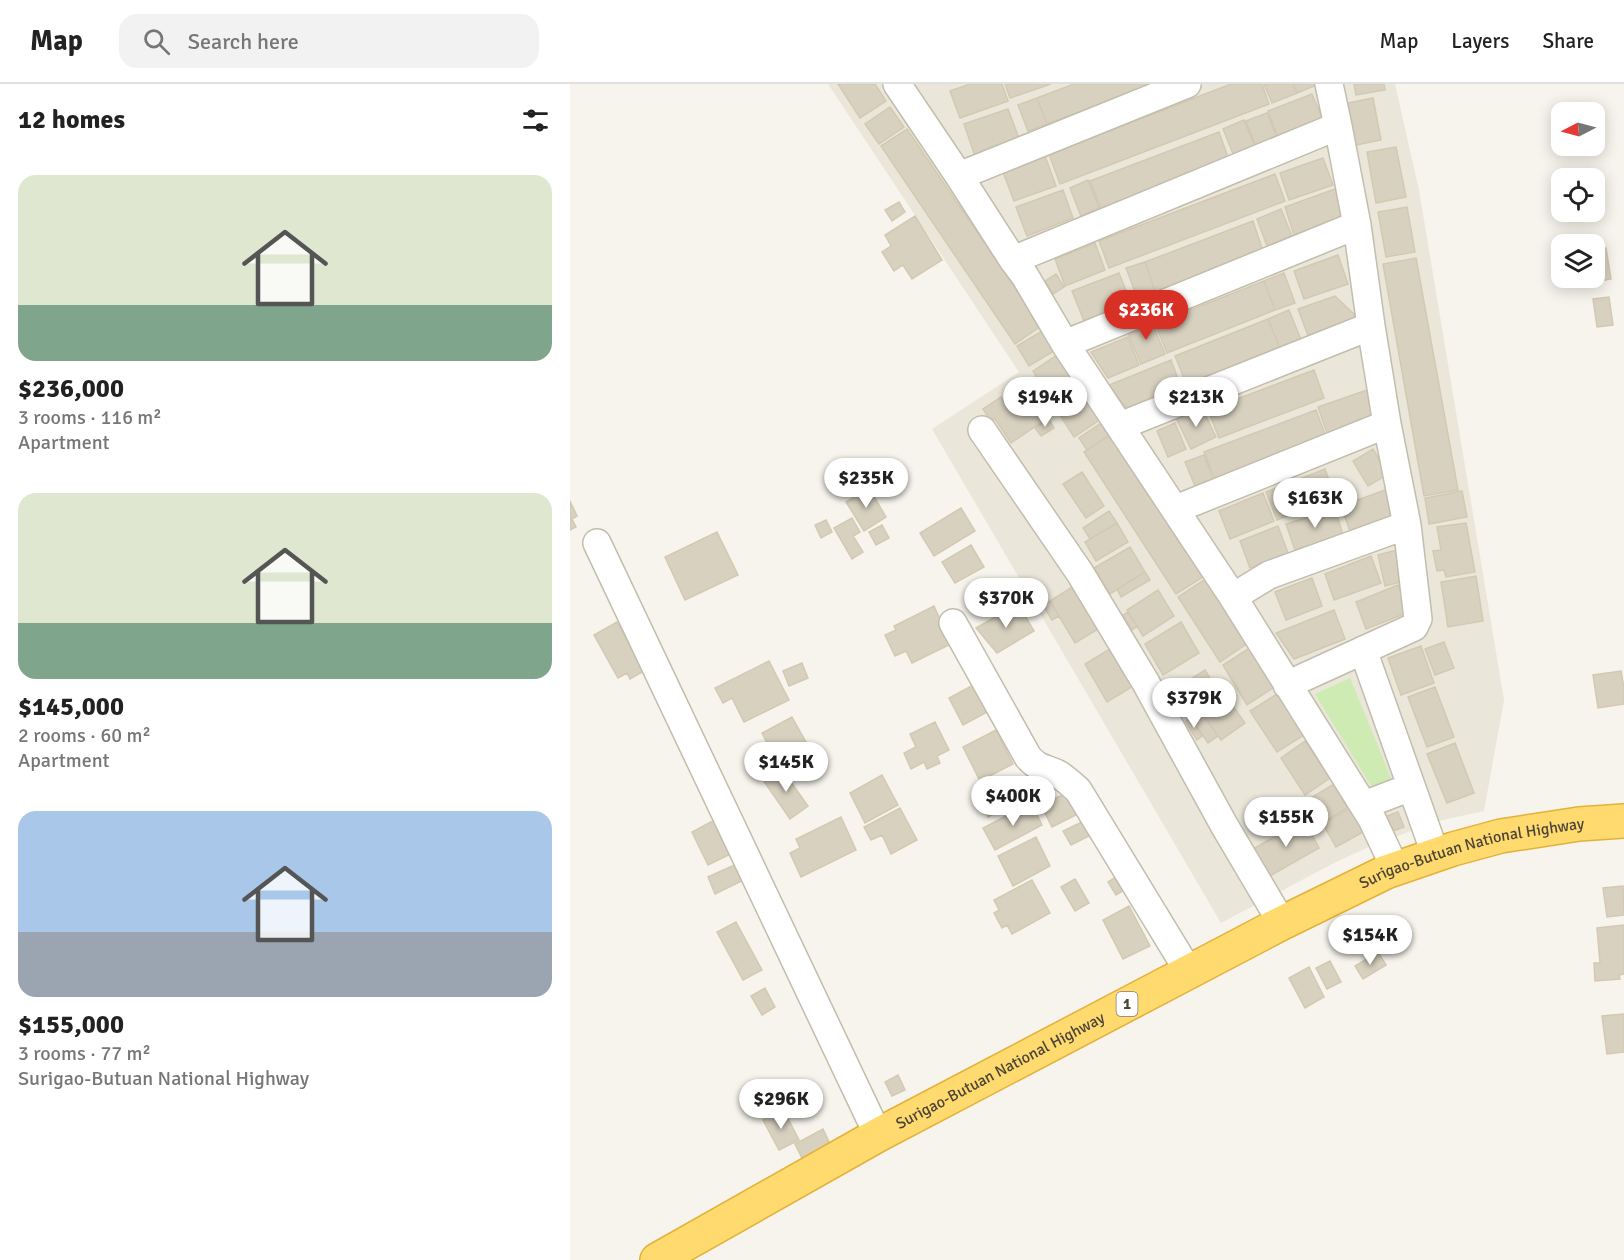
<!DOCTYPE html>
<meta charset="utf-8">
<style>
body{margin:0;font-family:Signika,sans-serif;background:#f2f2f2;color:#222;height:100vh;display:flex;flex-direction:column;font-size:22px;white-space:nowrap}
*{box-sizing:border-box;margin:0}
p{font-size:20px;color:#767676}
.icon{flex:none;width:33px;height:33px;fill:none;stroke:currentColor;stroke-width:2;stroke-linecap:round;stroke-linejoin:round}
.map{position:relative;flex:1;overflow:hidden}
.side{display:flex;flex-direction:column;background:#fff;width:570px}
.side>*{flex:none}
.needle{width:39px;rotate:264deg}
.buttons{position:absolute;left:981px;top:18px;display:grid;gap:12px}
.buttons a{display:grid;place-items:center;width:54px;height:54px;border-radius:12px;background:#fff;box-shadow:0 3px 15px #0003;font-size:30px}
.price{position:absolute;translate:-50% -51px;padding:0 14px;border-radius:21px;background:#fff;color:#222;font-size:20px;line-height:39px;filter:drop-shadow(0 2px 3px #0008)}
.price::after{content:'';position:absolute;left:50%;top:36px;width:18px;height:14px;margin-left:-9px;background:inherit;clip-path:polygon(0 0,100% 0,50% 100%)}
.price.selected{background:#d93025;color:#fff}
ul{padding:0;list-style:none}
li{display:grid;align-content:center;gap:12px;height:318px;padding:0 18px}
li span{display:grid;place-items:center;height:186px;border-radius:18px;color:#555}
li>.icon{margin-inline-start:auto}
span .icon{width:108px;height:108px;fill:#fffc;stroke-width:1}
li b{font-size:26px}
h2{display:flex;justify-content:space-between;align-items:center;height:72px;padding:0 18px;font-size:26px}
header{display:flex;align-items:center;gap:36px;box-sizing:border-box;height:84px;padding:0 30px;background:#fff;border-bottom:2px solid #e0e0e0}
header strong{font-size:28px}
nav{display:flex;gap:33px;margin-inline-start:auto;font-size:21px}
.search{width:420px;height:54px;background:#f2f2f2;display:flex;align-items:center;gap:15px;box-sizing:border-box;padding:0 21px;border-radius:18px;color:#767676;font-size:22px}
main{display:flex;flex:1;min-height:0}
.map>svg:first-child{display:block}
.residential{fill:#eae6d9}
.green{fill:#ceebb4}
.building{fill:#d8d1c0;stroke:#d3c9b3;stroke-width:1.5}
.lines{fill:none;stroke-linecap:round;stroke-linejoin:round}
.street-casing{stroke:#c2bdad;stroke-width:30}
.highway-casing{stroke:#e3b139;stroke-width:36}
.street{stroke:#fff;stroke-width:27}
.highway{stroke:#ffda6e;stroke-width:33}
.labels{text-anchor:middle;dominant-baseline:central;stroke-width:4.5;stroke-linejoin:round;paint-order:stroke}
.shield{fill:#fff;stroke:#817d74;stroke-width:1.5}
.shield-label{font-size:15px;font-weight:bold;fill:#4b4539}
.street-label{font-size:16px;fill:#4b4539;stroke:#fff}
</style>
<header>
<strong>Map</strong>
<div class="search"><svg class="icon" aria-label="search" viewBox="0 0 24 24"><circle cx="10" cy="10" r="6"/><path d="M15 15l6 6"/></svg>Search here</div>
<nav><a>Map</a><a>Layers</a><a>Share</a></nav>
</header>
<main>
<section class="side">
<h2>12 homes<svg class="icon" aria-label="filters" viewBox="0 0 24 24"><path d="M4 7h16M4 17h16"/><circle cx="9" cy="7" r="2"/><circle cx="15" cy="17" r="2"/></svg></h2>
<ul>
<li><span style="background:linear-gradient(#dfe7d0 70%,#7fa58c 0)"><svg class="icon" aria-label="home" viewBox="0 0 24 24"><path d="M3 11l9-7 9 7M6 9v11h12V9"/></svg></span><div><b>$236,000</b><p>3 rooms · 116 m²</p><p>Apartment</p></div></li>
<li><span style="background:linear-gradient(#dfe7d0 70%,#7fa58c 0)"><svg class="icon" aria-label="home" viewBox="0 0 24 24"><path d="M3 11l9-7 9 7M6 9v11h12V9"/></svg></span><div><b>$145,000</b><p>2 rooms · 60 m²</p><p>Apartment</p></div></li>
<li><span style="background:linear-gradient(#a9c7e8 65%,#9aa5b1 0)"><svg class="icon" aria-label="home" viewBox="0 0 24 24"><path d="M3 11l9-7 9 7M6 9v11h12V9"/></svg></span><div><b>$155,000</b><p>3 rooms · 77 m²</p><p>Surigao-Butuan National Highway</p></div></li>
</ul>
</section>
<div class="map">
<svg width="1054" height="1176" viewBox="0 0 1054 1176">
<rect width="100%" height="100%" fill="#f6f4ec"/>
<path class="residential" d="M258,0H825L849,106L934,616L914,727L868,737L803,761L764,779L651,839L362,345L449,288Z"/>
<path class="green" d="M780,594L823,699L806,710L745,610Z"/>
<path class="building" d="M268,0H305L316,17L290,34Z
M400,0H432L438,17L390,34L380,7Z
M435,0H481L440,14Z
M504,0H584L477,40L467,14Z
M661,0H692L699,20L490,100L479,70Z
M694,0H723L727,9L702,19Z
M723,0H743L744,2L727,9Z
M784,0H814L815,6L786,11Z
M742,10L753,36L708,54L698,27Z
M467,14L477,40L458,47L448,21Z
M803,14L811,56L781,62L773,20Z
M320,23L334,43L309,60L295,40Z
M438,25L450,57L405,72L394,40Z
M697,29L709,58L688,67L676,37Z
M674,36L685,63L664,72L653,45Z
M337,45L471,242L445,260L311,62Z
M649,48L659,76L531,125L520,97Z
M826,63L836,113L806,119L797,68Z
M475,72L486,102L444,117L433,88Z
M753,74L763,101L719,116L710,89Z
M705,90L715,117L539,184L529,157Z
M518,96L529,124L511,132L500,104Z
M765,105L775,133L724,151L715,123Z
M493,106L503,134L457,152L446,123Z
M329,118L335,128L322,137L315,126Z
M837,123L845,168L816,173L808,128Z
M711,125L722,152L697,162L687,135Z
M345,132L372,176L342,195L333,181L324,187L312,168L321,162L315,151Z
M683,137L694,170L586,210L575,178Z
M525,159L535,186L495,202L485,175Z
M1036,164L1041,195L1015,200L1014,194H1024V166Z
M768,171L778,200L734,215L724,187Z
M846,174L888,406L854,412L813,180Z
M575,178L585,207L567,213L556,184Z
M549,189L561,219L514,237L502,207Z
M714,189L725,219L705,226L694,197Z
M486,190L494,203L483,210L475,197Z
M694,197L705,226L597,269L585,240Z
M765,212L789,235L739,254L728,225Z
M1039,213L1043,241L1027,243L1023,215Z
M719,226L732,258L711,267L698,235Z
M580,234L595,270L571,280L556,244Z
M698,235L711,267L618,304L605,272Z
M472,247L484,267L459,282L447,262Z
M558,253L569,281L538,294L521,268Z
M487,271L513,312L488,328L463,287Z
M601,276L613,308L560,329L539,301Z
M744,286L754,314L649,354L638,326Z
M455,305L476,335L441,359L425,335L421,337L413,325L431,313L435,319Z
M797,306L808,337L759,355L748,323Z
M517,314L531,335L504,353L490,331Z
M631,322L646,353L621,365L606,334Z
M746,326L756,353L645,395L634,368Z
M479,335L484,344L471,352L465,344Z
M531,339L539,352L517,366L509,354Z
M605,339L616,365L598,373L587,347Z
M543,349L636,491L606,510L514,368Z
M803,365L818,390L798,402L783,377Z
M634,371L643,395L625,402L615,378Z
M755,385L765,413L707,436L696,408Z
M512,388L534,422L516,434L493,400Z
M299,404L316,433L294,447L276,418Z
M818,405L828,434L781,450L771,422Z
M892,407L897,433L859,440L855,414Z
M693,409L704,437L660,455L649,427Z
M0,417L7,432L2,435L6,443L0,446Z
M391,424L405,447L364,472L350,449Z
M765,425L773,451L725,466L716,440Z
M539,427L547,439L520,455L513,444Z
M282,434L290,448L283,452L293,468L282,475L264,444Z
M256,436L262,448L251,454L245,441Z
M547,439L558,458L526,477L515,458Z
M896,439L905,488L876,493L874,486L867,487L863,467L871,466L867,443Z
M312,441L319,454L306,461L299,448Z
M708,442L718,469L680,484L670,457Z
M147,448L168,491L115,516L95,473Z
M401,461L414,483L385,499L372,478Z
M560,463L575,488L540,510L524,484Z
M827,466L835,497L815,502L808,471Z
M801,472L811,499L764,516L755,490Z
M575,488L580,496L551,513L547,505Z
M906,492L913,537L878,543L871,498Z
M637,494L678,559L650,578L608,513Z
M742,494L752,522L716,536L705,508Z
M507,500L533,542L505,559L480,517Z
M828,501L839,528L796,545L786,518Z
M588,506L604,532L573,552L557,526Z
M480,517L489,532L482,536L473,521Z
M448,520L464,547L427,569L406,544Z
M364,522L381,560L342,579L336,567L325,572L315,551L326,546L324,542Z
M764,526L775,555L724,575L706,549Z
M558,528L567,542L562,546L553,531Z
M47,538L74,587L60,595L57,589L48,594L24,551Z
M611,538L629,569L593,591L575,560Z
M874,558L884,584L865,591L855,565Z
M548,560L570,598L537,618L515,580Z
M851,562L864,599L831,611L818,574Z
M681,563L706,602L677,621L653,581Z
M199,577L219,616L174,638L162,614L153,619L145,604Z
M232,579L238,594L219,602L213,587Z
M635,586L642,598L623,610L616,598Z
M1051,587L1054,604V620L1028,624L1023,591Z
M407,599L421,626L393,641L379,614Z
M649,602L675,639L651,656L625,619Z
M865,603L884,653L857,663L838,613Z
M707,610L734,651L707,668L680,627Z
M625,619L648,652L638,659L615,626Z
M222,633L237,660L206,676L192,649Z
M620,634L632,652L627,656L615,638Z
M365,638L379,666L367,672L370,679L357,685L354,678L341,685L334,669L346,663L340,650Z
M426,646L443,680L410,697L393,663Z
M735,657L760,694L735,711L711,674Z
M885,659L904,709L877,719L857,670Z
M211,684L238,722L220,735L193,696Z
M312,691L328,721L295,739L280,709Z
M441,694L451,716L418,733L408,711Z
M764,700L777,724L752,739L739,715Z
M501,707L512,728L482,743L471,721Z
M461,719L472,741L425,766L413,744Z
M782,723L795,747L766,763L753,740Z
M330,724L347,756L321,770L312,751L301,756L294,743Z
M828,728L834,743L823,747L817,732Z
M150,733L167,767L138,781L122,748Z
M271,733L286,766L231,793L220,769L230,764L226,755Z
M516,736L523,750L501,761L493,747Z
M734,736L749,764L698,793L683,765Z
M466,753L480,782L443,802L428,772Z
M169,779L176,795L145,810L138,793Z
M555,787L564,800L546,811L538,798Z
M505,795L519,819L505,827L491,803Z
M462,796L480,829L442,850L437,841L432,844L424,829L429,826L424,816Z
M1053,802L1054,831L1037,833L1033,804Z
M559,822L580,862L553,875L533,836Z
M166,838L192,886L173,896L147,848Z
M1054,841V890L1049,891L1050,895L1025,897L1024,879H1030L1027,844Z
M808,868L816,881L793,895L785,882Z
M760,877L771,898L757,905L746,884Z
M739,883L754,913L735,924L719,894Z
M195,904L205,923L192,931L181,912Z
M1054,930V968L1037,970L1032,932Z
M328,991L335,1006L322,1012L315,998Z
M213,1025L229,1056L209,1066L193,1036Z
M253,1045L261,1062L233,1076L225,1060Z"/>
<g class="lines">
<defs>
<path id="street" d="M327,0L389,92L443,176L455,192L495,260L663,513L802,735L825,784
M389,92L617,0
M443,176L768,42
M495,260L787,141
M550,342L801,242
M412,346L510,489L576,599L654,741L712,839
M606,425L817,340
M27,459L308,1051
M663,513L699,491L837,441
M383,539L458,673C468,685 476,684 488,690C495,694 502,701 508,706L619,888
M793,566L866,772
M717,601L844,543L848,535L837,441L817,340L801,242L787,141L768,42L759,0
M794,721L841,703"/>
<g id="highway">
<path id="s1" d="M87,1176L308,1051L712,839L816,788L883,765L931,752L1009,740L1054,737"/>
</g>
</defs>
<use href="#street" class="street-casing"/>
<use href="#highway" class="highway-casing"/>
<use href="#street" class="street"/>
<use href="#highway" class="highway"/>
</g>
<g class="labels">
<rect class="shield" x="546.5" y="908" width="21" height="24" rx="4.5"/>
<g class="shield-label">
<text x="557" y="920">1</text>
</g>
<g class="street-label">
<text stroke="none"><textPath href="#s1" startOffset="914">Surigao-Butuan National Highway</textPath></text>
<text stroke="none"><textPath href="#s1" startOffset="392">Surigao-Butuan National Highway</textPath></text>
</g>
</g>
</svg>
<div class="buttons">
<a><svg class="needle" viewBox="-14 -14 28 28"><path d="M0-13l5 13h-10z" fill="#e53935"/><path d="M0 13l5-13h-10z" fill="#767676"/></svg></a>
<a><svg class="icon" aria-label="locate" viewBox="0 0 24 24"><circle cx="12" cy="12" r="6"/><path d="M12 2v4M12 18v4M2 12h4M18 12h4"/></svg></a>
<a><svg class="icon" aria-label="layers" viewBox="0 0 24 24"><path d="M12 4l9 5-9 5-9-5zM3 14l9 5 9-5"/></svg></a>
</div>
<b class="price selected" style="left:576px;top:257px">$236K</b>
<b class="price" style="left:475px;top:344px">$194K</b>
<b class="price" style="left:626px;top:344px">$213K</b>
<b class="price" style="left:296px;top:425px">$235K</b>
<b class="price" style="left:745px;top:445px">$163K</b>
<b class="price" style="left:436px;top:545px">$370K</b>
<b class="price" style="left:624px;top:645px">$379K</b>
<b class="price" style="left:216px;top:709px">$145K</b>
<b class="price" style="left:443px;top:743px">$400K</b>
<b class="price" style="left:716px;top:764px">$155K</b>
<b class="price" style="left:800px;top:882px">$154K</b>
<b class="price" style="left:211px;top:1046px">$296K</b>
</div>
</main>
